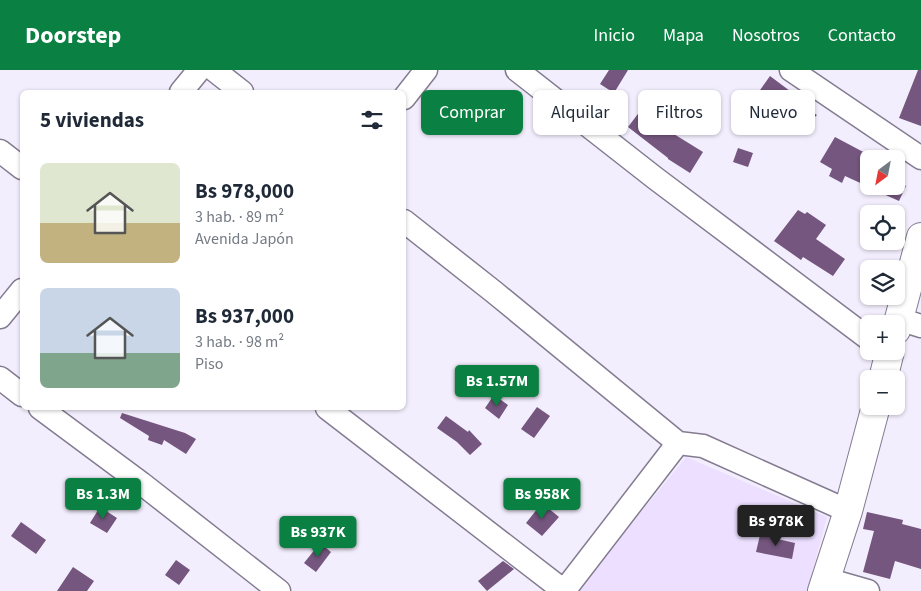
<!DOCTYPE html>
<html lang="es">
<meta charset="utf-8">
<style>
body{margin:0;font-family:"Source Sans 3",sans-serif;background:#f2f2f3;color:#1f2937;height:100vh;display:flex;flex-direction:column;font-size:19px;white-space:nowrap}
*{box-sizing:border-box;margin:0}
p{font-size:16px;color:#747a83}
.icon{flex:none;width:28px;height:28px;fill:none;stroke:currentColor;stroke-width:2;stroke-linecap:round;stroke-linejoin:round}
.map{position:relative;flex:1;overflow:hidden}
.sheet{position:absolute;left:20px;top:20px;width:386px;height:320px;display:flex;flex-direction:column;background:#fff;border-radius:8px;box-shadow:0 1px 4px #0004}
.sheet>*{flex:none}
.top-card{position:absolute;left:421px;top:20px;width:424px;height:45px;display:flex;gap:10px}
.needle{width:32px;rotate:212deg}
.tools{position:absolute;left:860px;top:80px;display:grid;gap:10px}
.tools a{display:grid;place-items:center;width:45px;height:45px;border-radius:8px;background:#fff;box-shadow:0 1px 4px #0004;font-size:25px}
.price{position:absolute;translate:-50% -42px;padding:0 11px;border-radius:5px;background:#0b8043;color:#fff;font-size:16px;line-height:32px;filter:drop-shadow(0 1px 2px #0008)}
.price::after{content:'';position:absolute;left:50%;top:30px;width:15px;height:11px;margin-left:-8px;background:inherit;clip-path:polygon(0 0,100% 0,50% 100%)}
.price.on{background:#222;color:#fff}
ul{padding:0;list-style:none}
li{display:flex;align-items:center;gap:15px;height:125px;padding:0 20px}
li span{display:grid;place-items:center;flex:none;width:140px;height:100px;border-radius:8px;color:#555}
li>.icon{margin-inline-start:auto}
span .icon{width:60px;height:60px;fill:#fffc;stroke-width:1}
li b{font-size:21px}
h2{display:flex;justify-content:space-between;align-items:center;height:60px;padding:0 20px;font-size:21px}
.pill{padding:0 18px;border-radius:8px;background:#fff;box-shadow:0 1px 4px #0004;font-size:18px;line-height:45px}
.pill.on{background:#0b8043;color:#fff}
header{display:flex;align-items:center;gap:30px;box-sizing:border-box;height:70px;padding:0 25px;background:#0b8043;color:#fff}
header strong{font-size:24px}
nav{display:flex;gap:28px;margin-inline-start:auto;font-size:18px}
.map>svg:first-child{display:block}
.built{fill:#ecdfff}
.building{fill:#74567e}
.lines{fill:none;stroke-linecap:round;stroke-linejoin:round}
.street-casing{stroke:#847b91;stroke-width:25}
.secondary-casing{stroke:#847b91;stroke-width:30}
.street{stroke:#fff;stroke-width:22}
.secondary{stroke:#fff;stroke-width:28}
</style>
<header>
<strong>Doorstep</strong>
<nav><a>Inicio</a><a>Mapa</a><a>Nosotros</a><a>Contacto</a></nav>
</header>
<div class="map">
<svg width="921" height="521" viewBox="0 0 921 521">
<rect width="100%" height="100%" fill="#f3eefd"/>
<path class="built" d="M686,387L827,447L807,521H577Z"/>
<path class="building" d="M609,0H628L614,23L600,14Z
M918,0H921V56L899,48Z
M770,6L790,21L786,27L817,45L799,62L775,43L766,54L746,40Z
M650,28L670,44L661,56L703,82L690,103L668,89V88L628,57Z
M835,67L869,85V117L845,106L842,113L829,106L832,99L820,92Z
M738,78L753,83L748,97L733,92Z
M896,111L906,116L899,131L872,119L873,116H896Z
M798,140L805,144L807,142L826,155L816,169L845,189L833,206L803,187L801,190L774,171Z
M494,325L508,335L499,349L485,338Z
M537,337L550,346L534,368L521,359Z
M122,343L185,363L196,369L186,384L164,370L162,375L148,370L149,366L120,348Z
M446,346L468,362L469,360L482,374L470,385L457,372L437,358Z
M542,433L559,447L542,466L526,453Z
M100,437L117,448L107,463L90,453Z
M867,442L903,450L902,454L921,459V499L895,491L890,509L863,502L874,461L863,459Z
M21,452L46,470L36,484L11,466Z
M760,465L795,473L792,489L756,482Z
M320,473L331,482L316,502L304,493Z
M176,490L190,500L179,515L165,505Z
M503,491L514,499L487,521L478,511Z
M73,497L94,511L87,521H57Z"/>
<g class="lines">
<defs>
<path id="street" d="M214,0L242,22
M517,0L655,108L869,269
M791,0L921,88
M181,22L199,0
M404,28L426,0
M0,81L22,98
M404,151L494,222L678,373L703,376L848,441
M0,247L22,220
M899,249L921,256
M0,308L22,325
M40,338L141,413L279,521
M327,338L564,521
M826,509L868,521
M564,521L678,373"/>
<path id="secondary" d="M896,260L921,167
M883,309L890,281
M822,521L848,441L876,336"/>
</defs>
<use href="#street" class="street-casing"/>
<use href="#secondary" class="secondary-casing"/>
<use href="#street" class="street"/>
<use href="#secondary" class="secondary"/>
</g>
</svg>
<div class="tools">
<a><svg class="needle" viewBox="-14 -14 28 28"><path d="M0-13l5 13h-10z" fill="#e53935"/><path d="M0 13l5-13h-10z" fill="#747a83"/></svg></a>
<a><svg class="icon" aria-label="locate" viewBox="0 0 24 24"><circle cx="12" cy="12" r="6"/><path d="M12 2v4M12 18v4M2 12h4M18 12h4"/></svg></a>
<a><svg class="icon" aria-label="layers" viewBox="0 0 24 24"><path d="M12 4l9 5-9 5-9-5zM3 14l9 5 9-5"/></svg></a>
<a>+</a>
<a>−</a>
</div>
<b class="price" style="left:497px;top:337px">Bs 1.57M</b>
<b class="price" style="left:103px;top:450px">Bs 1.3M</b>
<b class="price" style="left:542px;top:450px">Bs 958K</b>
<b class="price on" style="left:776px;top:477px">Bs 978K</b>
<b class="price" style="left:318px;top:488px">Bs 937K</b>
<div class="top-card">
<a class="pill on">Comprar</a>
<a class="pill">Alquilar</a>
<a class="pill">Filtros</a>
<a class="pill">Nuevo</a>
</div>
<section class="sheet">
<h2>5 viviendas<svg class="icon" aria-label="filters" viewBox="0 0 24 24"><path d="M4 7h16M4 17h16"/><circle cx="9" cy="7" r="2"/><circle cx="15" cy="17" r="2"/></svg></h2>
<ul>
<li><span style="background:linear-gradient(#dfe7d0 60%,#c2b280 0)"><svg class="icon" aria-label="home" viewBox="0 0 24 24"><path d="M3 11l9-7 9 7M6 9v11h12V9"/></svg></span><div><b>Bs 978,000</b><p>3 hab. · 89 m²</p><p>Avenida Japón</p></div></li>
<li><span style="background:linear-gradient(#c9d6e8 65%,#7fa58c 0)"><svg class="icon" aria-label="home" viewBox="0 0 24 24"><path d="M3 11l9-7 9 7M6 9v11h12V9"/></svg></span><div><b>Bs 937,000</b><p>3 hab. · 98 m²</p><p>Piso</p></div></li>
</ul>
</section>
</div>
